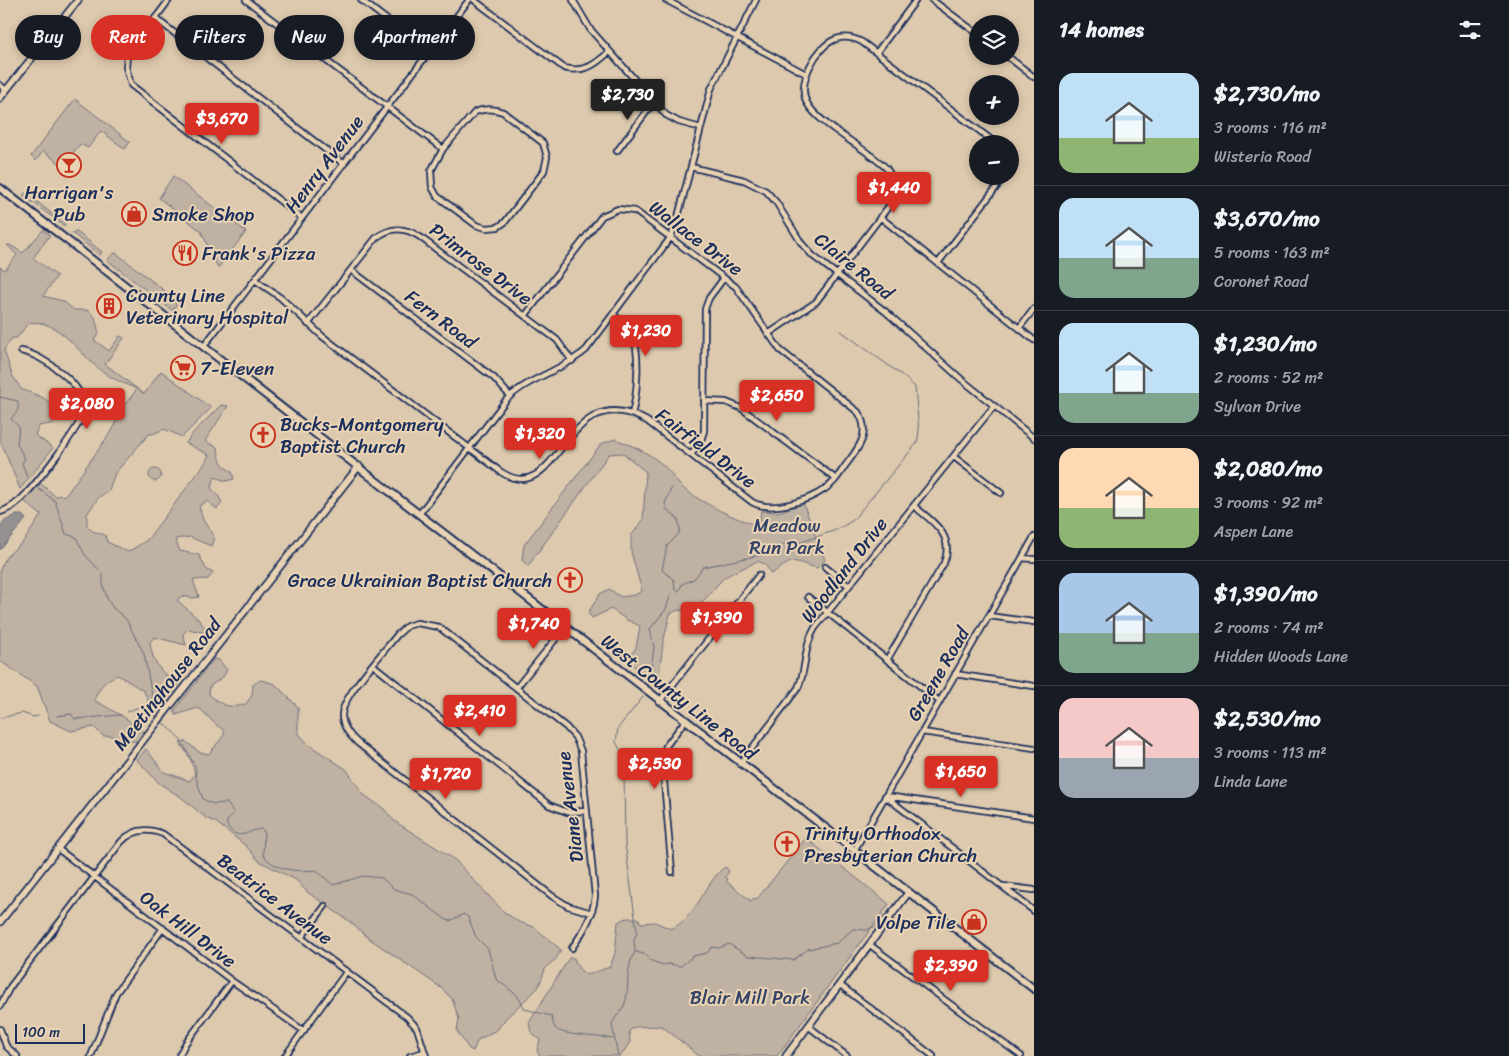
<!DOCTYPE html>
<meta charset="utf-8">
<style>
body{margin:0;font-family:Sriracha,sans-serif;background:#242831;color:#f1f3f6;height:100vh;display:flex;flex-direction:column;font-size:19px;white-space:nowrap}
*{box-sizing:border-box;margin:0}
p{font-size:16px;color:#9ea1a6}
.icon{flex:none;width:28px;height:28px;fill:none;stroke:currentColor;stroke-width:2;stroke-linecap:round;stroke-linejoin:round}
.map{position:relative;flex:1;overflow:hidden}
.panel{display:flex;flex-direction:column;background:#171b24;width:475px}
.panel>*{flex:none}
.guide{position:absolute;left:15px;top:15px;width:475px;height:45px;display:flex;gap:10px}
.controls{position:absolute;left:969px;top:15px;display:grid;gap:10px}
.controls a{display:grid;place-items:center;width:50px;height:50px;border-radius:50%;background:#171b24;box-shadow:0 2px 8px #0003;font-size:25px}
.scale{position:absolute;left:15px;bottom:12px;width:70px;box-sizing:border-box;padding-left:5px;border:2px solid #1b2f5e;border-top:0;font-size:14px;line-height:18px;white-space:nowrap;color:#1b2f5e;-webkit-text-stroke:4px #e9d3b2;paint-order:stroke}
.price{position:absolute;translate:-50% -42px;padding:0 11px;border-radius:5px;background:#d93025;color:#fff;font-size:16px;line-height:32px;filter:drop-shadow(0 1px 2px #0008)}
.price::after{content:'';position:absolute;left:50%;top:30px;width:15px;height:11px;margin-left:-8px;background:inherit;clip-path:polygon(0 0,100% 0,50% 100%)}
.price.current{background:#222;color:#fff}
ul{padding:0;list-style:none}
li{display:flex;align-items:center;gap:15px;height:125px;padding:0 25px}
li+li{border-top:1px solid #363941}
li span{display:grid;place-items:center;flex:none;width:140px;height:100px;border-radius:15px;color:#555}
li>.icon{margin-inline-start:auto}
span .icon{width:60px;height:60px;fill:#fffc;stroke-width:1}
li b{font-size:21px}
h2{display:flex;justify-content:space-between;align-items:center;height:60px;padding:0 25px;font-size:21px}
.chip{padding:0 18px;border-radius:22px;background:#171b24;box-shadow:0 2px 8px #0003;font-size:18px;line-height:45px}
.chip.current{background:#d93025;color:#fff}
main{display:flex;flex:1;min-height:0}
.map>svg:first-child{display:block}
.green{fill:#c0b2a2;stroke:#6e7080}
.water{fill:#949190;stroke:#646a7c}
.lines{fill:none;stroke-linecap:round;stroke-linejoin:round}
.stream{stroke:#646a7c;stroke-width:1}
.street-casing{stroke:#1b2f5e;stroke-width:8}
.secondary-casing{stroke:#1b2f5e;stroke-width:9}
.primary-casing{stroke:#1b2f5e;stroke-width:10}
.street{stroke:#e9d3b2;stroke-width:4.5}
.secondary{stroke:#e9d3b2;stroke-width:5.5}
.primary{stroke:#e9d3b2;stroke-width:6}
.labels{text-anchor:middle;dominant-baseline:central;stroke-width:4;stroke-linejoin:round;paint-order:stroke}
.street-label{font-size:19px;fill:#1b2f5e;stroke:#e9d3b2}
.poi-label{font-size:19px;fill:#1b2f5e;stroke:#e9d3b2;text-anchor:start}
.park-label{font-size:19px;fill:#344368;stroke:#e9d3b2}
</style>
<main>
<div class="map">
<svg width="1034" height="1056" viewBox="0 0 1034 1056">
<rect width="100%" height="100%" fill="#ddc9ad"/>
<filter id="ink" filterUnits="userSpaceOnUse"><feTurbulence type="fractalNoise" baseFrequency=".02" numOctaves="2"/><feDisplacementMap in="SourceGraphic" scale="10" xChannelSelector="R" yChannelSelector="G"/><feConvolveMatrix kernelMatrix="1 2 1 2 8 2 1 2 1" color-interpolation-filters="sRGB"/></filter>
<g filter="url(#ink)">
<path class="green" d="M75,99L130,142L125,149L101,131L88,148L80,144L63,166L43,151L36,161L31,156Z
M173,176L246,232L218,268L201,231L159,198Z
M26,193L65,224L64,226L23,195Z
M43,230L50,235L33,258L57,276L43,296L63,301L74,310H87L95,317L99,334L94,340L109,351L120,336L124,338L105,364L144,394L161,371L211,408L182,437L164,429L153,434H149L115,473L109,490L99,497L87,514V526L92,531L105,535L107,542L128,552L147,540L204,465L209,455L186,443L192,434L221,405L228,406L205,441L218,448C219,460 222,466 232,472L234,479L226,481L215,477L211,488L218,495L222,503L217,509L207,501L199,506L203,520L214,537L211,546L190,537L175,539L180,551L199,555L206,569L213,573L208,579L193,580L199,597L192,598L182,596L177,600L198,619L207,630L202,632L188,629L183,634L186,645L154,637L150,642C151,655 157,670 169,677C174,680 176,680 178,685L159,710L153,711L144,691L118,675C105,679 99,688 94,700L124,717L144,732L137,741C123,743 118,734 103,736L94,727L71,731L50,721L37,686L0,661V569L7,556L24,541L41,515L24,501L40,483L55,496L66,495L113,429L120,411L137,389C125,384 112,379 102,371C80,356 59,317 28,323L17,338H12L4,350L12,375L21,389C42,398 54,396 54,423L39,426L35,435L53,448L20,489L0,440V267L5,270L17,255L7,245H10L23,253Z
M77,232L102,252L100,255L72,233Z
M116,253L175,299L176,305L173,311L107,260L113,254Z
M615,439C634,446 654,455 668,470C673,476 677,483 683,488C703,504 735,519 759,526L761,511L779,512L803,503L825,560L817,568C789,560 797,557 771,574L765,564L757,561C748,567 734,571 725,577C711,589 699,615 678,610L670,614L663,643L658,685L626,660L636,648L640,626L627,620L611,609L592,618L588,613L600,594L609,589L621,597L635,595L642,591L631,552V536L643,520L646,472L623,453L609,454L528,566L522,560L524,545L601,444Z
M149 475a6 6 0 1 1 12 0a6 6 0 1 1-12 0Z
M214,659L219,660L227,670L223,677L210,686L209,694C221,706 230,709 246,704L252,695L253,684L261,680L275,684L298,707V733L309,745L346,769L364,795L384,809L394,821L454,859L504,912L519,922L534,927L561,950L556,959L546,967L538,988L505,1019L498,1029L478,1040L473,1051L469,1049L457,1031L459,1019L452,999L440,987L370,939L349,921L307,892L296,880L259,861L246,846L217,823L206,818L181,797L160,784L137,760L146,749L164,772L190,781L196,772L195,765L180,743L185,741L199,752L209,754L224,735V730C212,724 208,714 198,708L176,715L174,711Z
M806,838L889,904L777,1056H699L662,1026L635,1027L629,1031L630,1042L621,1056H540L537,1051L540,1040L531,1032L529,1023L569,958H574L579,969L587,975L610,967L615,953L618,922L627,918H638L641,923L655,922L671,929C698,917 709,874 726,867L729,872L725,877L728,879L726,881L751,901L754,898L757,899Z"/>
<path class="water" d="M16,515H22L26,519L0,550V532L3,522Z"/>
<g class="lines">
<path class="stream" d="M0,397L18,401V410L11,419L19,427L17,444L25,459L22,463L27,477
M39,489L55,501L66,534L76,537L85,555L103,574V585L107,598L113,608L126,619L144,654L156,716
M675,589L679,591L682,584L694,579L703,567L761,555L784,544L793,545L836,530L852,521L917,443L919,431L915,387L903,376L841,331
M649,684L654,647L650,629L666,609L671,593L675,589L674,580L662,570L667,546L678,535L680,530L678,519L666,509L665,503L672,487
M126,712L142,706L149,714H155
M57,716L71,714L75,719L121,715
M0,718L22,713L33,717L38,716
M163,723C193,745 191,767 203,799L213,804L227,803L234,813L227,821V826C239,843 248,830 261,829L264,831L263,855C275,871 298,872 316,870L333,885L363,876L382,878L394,889L412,894L445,919L450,921L464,914L468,917L476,937L488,949L496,979L517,995L525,1009L551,1016C553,1020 553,1025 555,1028C561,1036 601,1036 613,1039
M636,952L647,955L649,960L663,965L668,964L681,966L693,956L707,953L712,947L719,948L729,944L748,956L793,960L808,949L837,943L853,929L866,930L874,927L891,908
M618,1056L612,1024C615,1016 623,1011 625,1003C630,987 625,967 635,952L634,940L637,932L625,843L624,773L622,753L616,742L618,728L643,697"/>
<defs>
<path id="street" d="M169,0L127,56L126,67L131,85L302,218
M246,0L443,149L431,171L432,187L437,196L476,225L486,228L498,227L505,222L544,171L547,157L543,143L503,112C493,108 485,108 475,112L443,149
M361,0L429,52
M474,0L564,68C584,73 595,65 609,52
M573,0L590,29L666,115L679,122L701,128
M666,0L806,74
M932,0L978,34
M155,18L344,164
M877,52L916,0
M1007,56L1034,77
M0,85L6,90
M617,151L654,102
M691,167L744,180L766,191L776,202L802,244L813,256L886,312L961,379L1034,438
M880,217L1034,340
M938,263L1005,176
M351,270L494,378L510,396
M255,280L281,298L322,336L501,472C560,511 564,374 647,421L752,502C771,513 808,501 825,489C834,484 839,475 845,466C858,449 872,433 858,412L780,350L736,287L635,211L618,209L602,216L525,316
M613,314C620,320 628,326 632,334C641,352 637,396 632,414
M308,324L376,238C391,226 405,227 420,237L557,340L572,361
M1019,328L1034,309
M768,334L816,302L889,206C895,193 895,181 887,169C868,149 819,125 807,103C796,84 816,46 836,39C845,36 854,38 862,42L997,144
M204,346L469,0
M704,401L726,402L741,408L836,479
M691,455L701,440L704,431L705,309L709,298L724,278
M954,457L1001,493
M0,512C8,510 13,506 20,500C32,489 83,425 84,410C87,386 43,355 21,351
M420,513L506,400C529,377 562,371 586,350L671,237L678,217L711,89L756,0
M1022,558L1034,559
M825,567L849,586
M808,597L939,701
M989,616L1034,622
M887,660L944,563C955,535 933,522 914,506
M373,665L549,805L567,812L587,811
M955,674L1034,686
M517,687L566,626
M659,702L759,575
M922,732L1034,748
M740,764L798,688C807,669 803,647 815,628L994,406
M885,796L1034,911
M887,796L1034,818
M58,849L232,981L304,1031
M854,851L1034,537
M672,872L662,759L666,746L685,721
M1003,886L1034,890
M301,938L325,906
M870,945L1021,1056
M572,948C583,932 593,917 595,896L581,751L575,737L566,727L439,627L417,623L407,626L397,635C384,652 342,696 342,715C342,727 351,737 359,744L552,896L568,906L592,913
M840,985L933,1056
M0,1006L10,987L121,842C133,829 148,828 163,834L407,1017L417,1028L426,1056
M808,1026L847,1056
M0,1029L6,1046L17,1056
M91,1056L116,993L163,928
M179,1056L185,1044L232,981
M285,1056L347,971
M410,1056L424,1052"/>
<path id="secondary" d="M0,98L78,0
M0,922L359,466
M786,1056L908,893"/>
<path id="primary" d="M0,188C344,456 687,724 1034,989"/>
</defs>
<use href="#street" class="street-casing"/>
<use href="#secondary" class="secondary-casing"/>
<use href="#primary" class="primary-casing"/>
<use href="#street" class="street"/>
<use href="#secondary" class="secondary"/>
<use href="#primary" class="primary"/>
</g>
</g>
<defs>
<symbol id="bar-ring" viewBox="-11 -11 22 22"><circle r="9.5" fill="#e9d3b2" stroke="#c8321e" stroke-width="1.5"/><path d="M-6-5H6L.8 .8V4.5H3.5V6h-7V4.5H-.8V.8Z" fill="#c8321e"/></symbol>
<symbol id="shop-ring" viewBox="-11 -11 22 22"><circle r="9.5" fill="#e9d3b2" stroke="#c8321e" stroke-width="1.5"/><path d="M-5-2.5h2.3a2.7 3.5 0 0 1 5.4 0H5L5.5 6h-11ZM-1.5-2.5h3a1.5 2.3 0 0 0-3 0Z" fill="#c8321e"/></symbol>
<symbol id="restaurant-ring" viewBox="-11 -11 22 22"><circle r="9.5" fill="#e9d3b2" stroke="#c8321e" stroke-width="1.5"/><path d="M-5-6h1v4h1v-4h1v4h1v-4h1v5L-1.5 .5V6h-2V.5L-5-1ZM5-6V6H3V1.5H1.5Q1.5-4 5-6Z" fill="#c8321e"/></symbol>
<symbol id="building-ring" viewBox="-11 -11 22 22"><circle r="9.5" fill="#e9d3b2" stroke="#c8321e" stroke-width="1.5"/><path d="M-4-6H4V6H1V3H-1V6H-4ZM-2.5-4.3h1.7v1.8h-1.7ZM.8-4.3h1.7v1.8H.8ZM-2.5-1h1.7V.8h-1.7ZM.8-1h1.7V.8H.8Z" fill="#c8321e"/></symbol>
<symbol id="supermarket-ring" viewBox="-11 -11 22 22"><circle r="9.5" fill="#e9d3b2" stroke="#c8321e" stroke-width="1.5"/><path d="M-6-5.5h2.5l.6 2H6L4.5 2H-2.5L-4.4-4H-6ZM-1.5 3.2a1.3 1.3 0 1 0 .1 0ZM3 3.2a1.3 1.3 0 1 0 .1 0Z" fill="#c8321e"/></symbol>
<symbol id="church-ring" viewBox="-11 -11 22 22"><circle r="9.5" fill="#e9d3b2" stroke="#c8321e" stroke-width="1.5"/><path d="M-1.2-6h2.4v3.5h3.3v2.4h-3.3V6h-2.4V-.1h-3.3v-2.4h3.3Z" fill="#c8321e"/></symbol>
</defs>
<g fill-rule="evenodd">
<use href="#bar-ring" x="55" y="151" width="28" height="28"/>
<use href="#shop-ring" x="120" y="200" width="28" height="28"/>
<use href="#restaurant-ring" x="171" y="239" width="28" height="28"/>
<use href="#building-ring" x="95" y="292" width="28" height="28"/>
<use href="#supermarket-ring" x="169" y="354" width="28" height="28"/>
<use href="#church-ring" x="249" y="421" width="28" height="28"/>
<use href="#church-ring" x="556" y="566" width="28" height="28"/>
<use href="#church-ring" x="773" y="830" width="28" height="28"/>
<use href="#shop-ring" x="960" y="908" width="28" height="28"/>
</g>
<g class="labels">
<g class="street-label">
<text transform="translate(324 164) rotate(-53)">Henry Avenue</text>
<text transform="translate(696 238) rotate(37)">Wallace Drive</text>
<text transform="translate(481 264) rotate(37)">Primrose Drive</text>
<text transform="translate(854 266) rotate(39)">Claire Road</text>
<text transform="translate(441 319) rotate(37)">Fern Road</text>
<text transform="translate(706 448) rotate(37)">Fairfield Drive</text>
<text transform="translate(844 570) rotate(-52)">Woodland Drive</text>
<text transform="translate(938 674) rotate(-60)">Greene Road</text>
<text transform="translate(167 684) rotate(-52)">Meetinghouse Road</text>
<text transform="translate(679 697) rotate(38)">West County Line Road</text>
<text transform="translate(570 807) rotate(-97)">Diane Avenue</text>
<text transform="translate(275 899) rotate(37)">Beatrice Avenue</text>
<text transform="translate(188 929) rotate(37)">Oak Hill Drive</text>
</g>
<g class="poi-label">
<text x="69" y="192" text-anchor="middle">Harrigan's<tspan x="69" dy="22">Pub</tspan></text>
<text x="152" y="214">Smoke Shop</text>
<text x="202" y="253">Frank's Pizza</text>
<text x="126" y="295">County Line<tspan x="126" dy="22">Veterinary Hospital</tspan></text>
<text x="200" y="368">7-Eleven</text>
<text x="280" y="424">Bucks-Montgomery<tspan x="280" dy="22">Baptist Church</tspan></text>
<text x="552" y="580" text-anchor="end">Grace Ukrainian Baptist Church</text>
<text x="804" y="833">Trinity Orthodox<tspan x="804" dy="22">Presbyterian Church</tspan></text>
<text x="956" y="922" text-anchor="end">Volpe Tile</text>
</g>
<g class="park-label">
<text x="787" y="525">Meadow<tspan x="787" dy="22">Run Park</tspan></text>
<text x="750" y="997">Blair Mill Park</text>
</g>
</g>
</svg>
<div class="controls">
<a><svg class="icon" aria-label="layers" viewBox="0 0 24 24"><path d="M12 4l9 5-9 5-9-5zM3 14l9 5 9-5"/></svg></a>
<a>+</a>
<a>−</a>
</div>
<div class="scale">100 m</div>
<b class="price current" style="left:628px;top:121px">$2,730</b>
<b class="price" style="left:222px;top:145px">$3,670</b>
<b class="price" style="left:894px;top:214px">$1,440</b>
<b class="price" style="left:646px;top:357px">$1,230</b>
<b class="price" style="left:777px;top:422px">$2,650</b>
<b class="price" style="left:87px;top:430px">$2,080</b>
<b class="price" style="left:540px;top:460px">$1,320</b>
<b class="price" style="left:717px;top:644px">$1,390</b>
<b class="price" style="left:534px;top:650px">$1,740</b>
<b class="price" style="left:480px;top:737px">$2,410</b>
<b class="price" style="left:655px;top:790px">$2,530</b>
<b class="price" style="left:961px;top:798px">$1,650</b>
<b class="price" style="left:446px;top:800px">$1,720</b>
<b class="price" style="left:951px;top:992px">$2,390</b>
<div class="guide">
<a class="chip">Buy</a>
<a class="chip current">Rent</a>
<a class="chip">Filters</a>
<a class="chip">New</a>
<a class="chip">Apartment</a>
</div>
</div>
<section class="panel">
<h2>14 homes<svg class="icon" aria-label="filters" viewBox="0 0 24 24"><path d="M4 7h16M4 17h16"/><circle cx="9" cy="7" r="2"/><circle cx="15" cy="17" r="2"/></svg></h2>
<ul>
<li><span style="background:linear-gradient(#bfe0f5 65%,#8fb573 0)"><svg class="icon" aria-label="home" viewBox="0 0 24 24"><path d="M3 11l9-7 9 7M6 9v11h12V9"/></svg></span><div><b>$2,730/mo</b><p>3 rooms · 116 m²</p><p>Wisteria Road</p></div></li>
<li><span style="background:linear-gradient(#bfe0f5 60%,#7fa58c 0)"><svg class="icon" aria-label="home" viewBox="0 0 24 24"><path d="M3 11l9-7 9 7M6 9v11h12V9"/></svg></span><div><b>$3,670/mo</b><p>5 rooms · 163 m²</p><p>Coronet Road</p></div></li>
<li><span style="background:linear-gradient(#bfe0f5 70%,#7fa58c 0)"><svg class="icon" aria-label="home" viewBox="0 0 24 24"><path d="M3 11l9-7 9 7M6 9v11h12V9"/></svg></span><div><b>$1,230/mo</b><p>2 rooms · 52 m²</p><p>Sylvan Drive</p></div></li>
<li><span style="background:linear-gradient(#ffd9b3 60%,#8fb573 0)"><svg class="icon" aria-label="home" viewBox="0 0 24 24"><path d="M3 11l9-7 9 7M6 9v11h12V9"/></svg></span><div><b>$2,080/mo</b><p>3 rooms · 92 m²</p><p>Aspen Lane</p></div></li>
<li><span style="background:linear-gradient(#a9c7e8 60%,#7fa58c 0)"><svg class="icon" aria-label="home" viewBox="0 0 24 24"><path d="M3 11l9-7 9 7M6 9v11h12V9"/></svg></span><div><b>$1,390/mo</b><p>2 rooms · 74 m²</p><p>Hidden Woods Lane</p></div></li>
<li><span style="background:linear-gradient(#f6c9c9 60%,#9aa5b1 0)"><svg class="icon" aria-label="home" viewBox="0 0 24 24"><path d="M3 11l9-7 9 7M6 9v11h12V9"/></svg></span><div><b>$2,530/mo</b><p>3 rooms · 113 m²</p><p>Linda Lane</p></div></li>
</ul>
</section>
</main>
